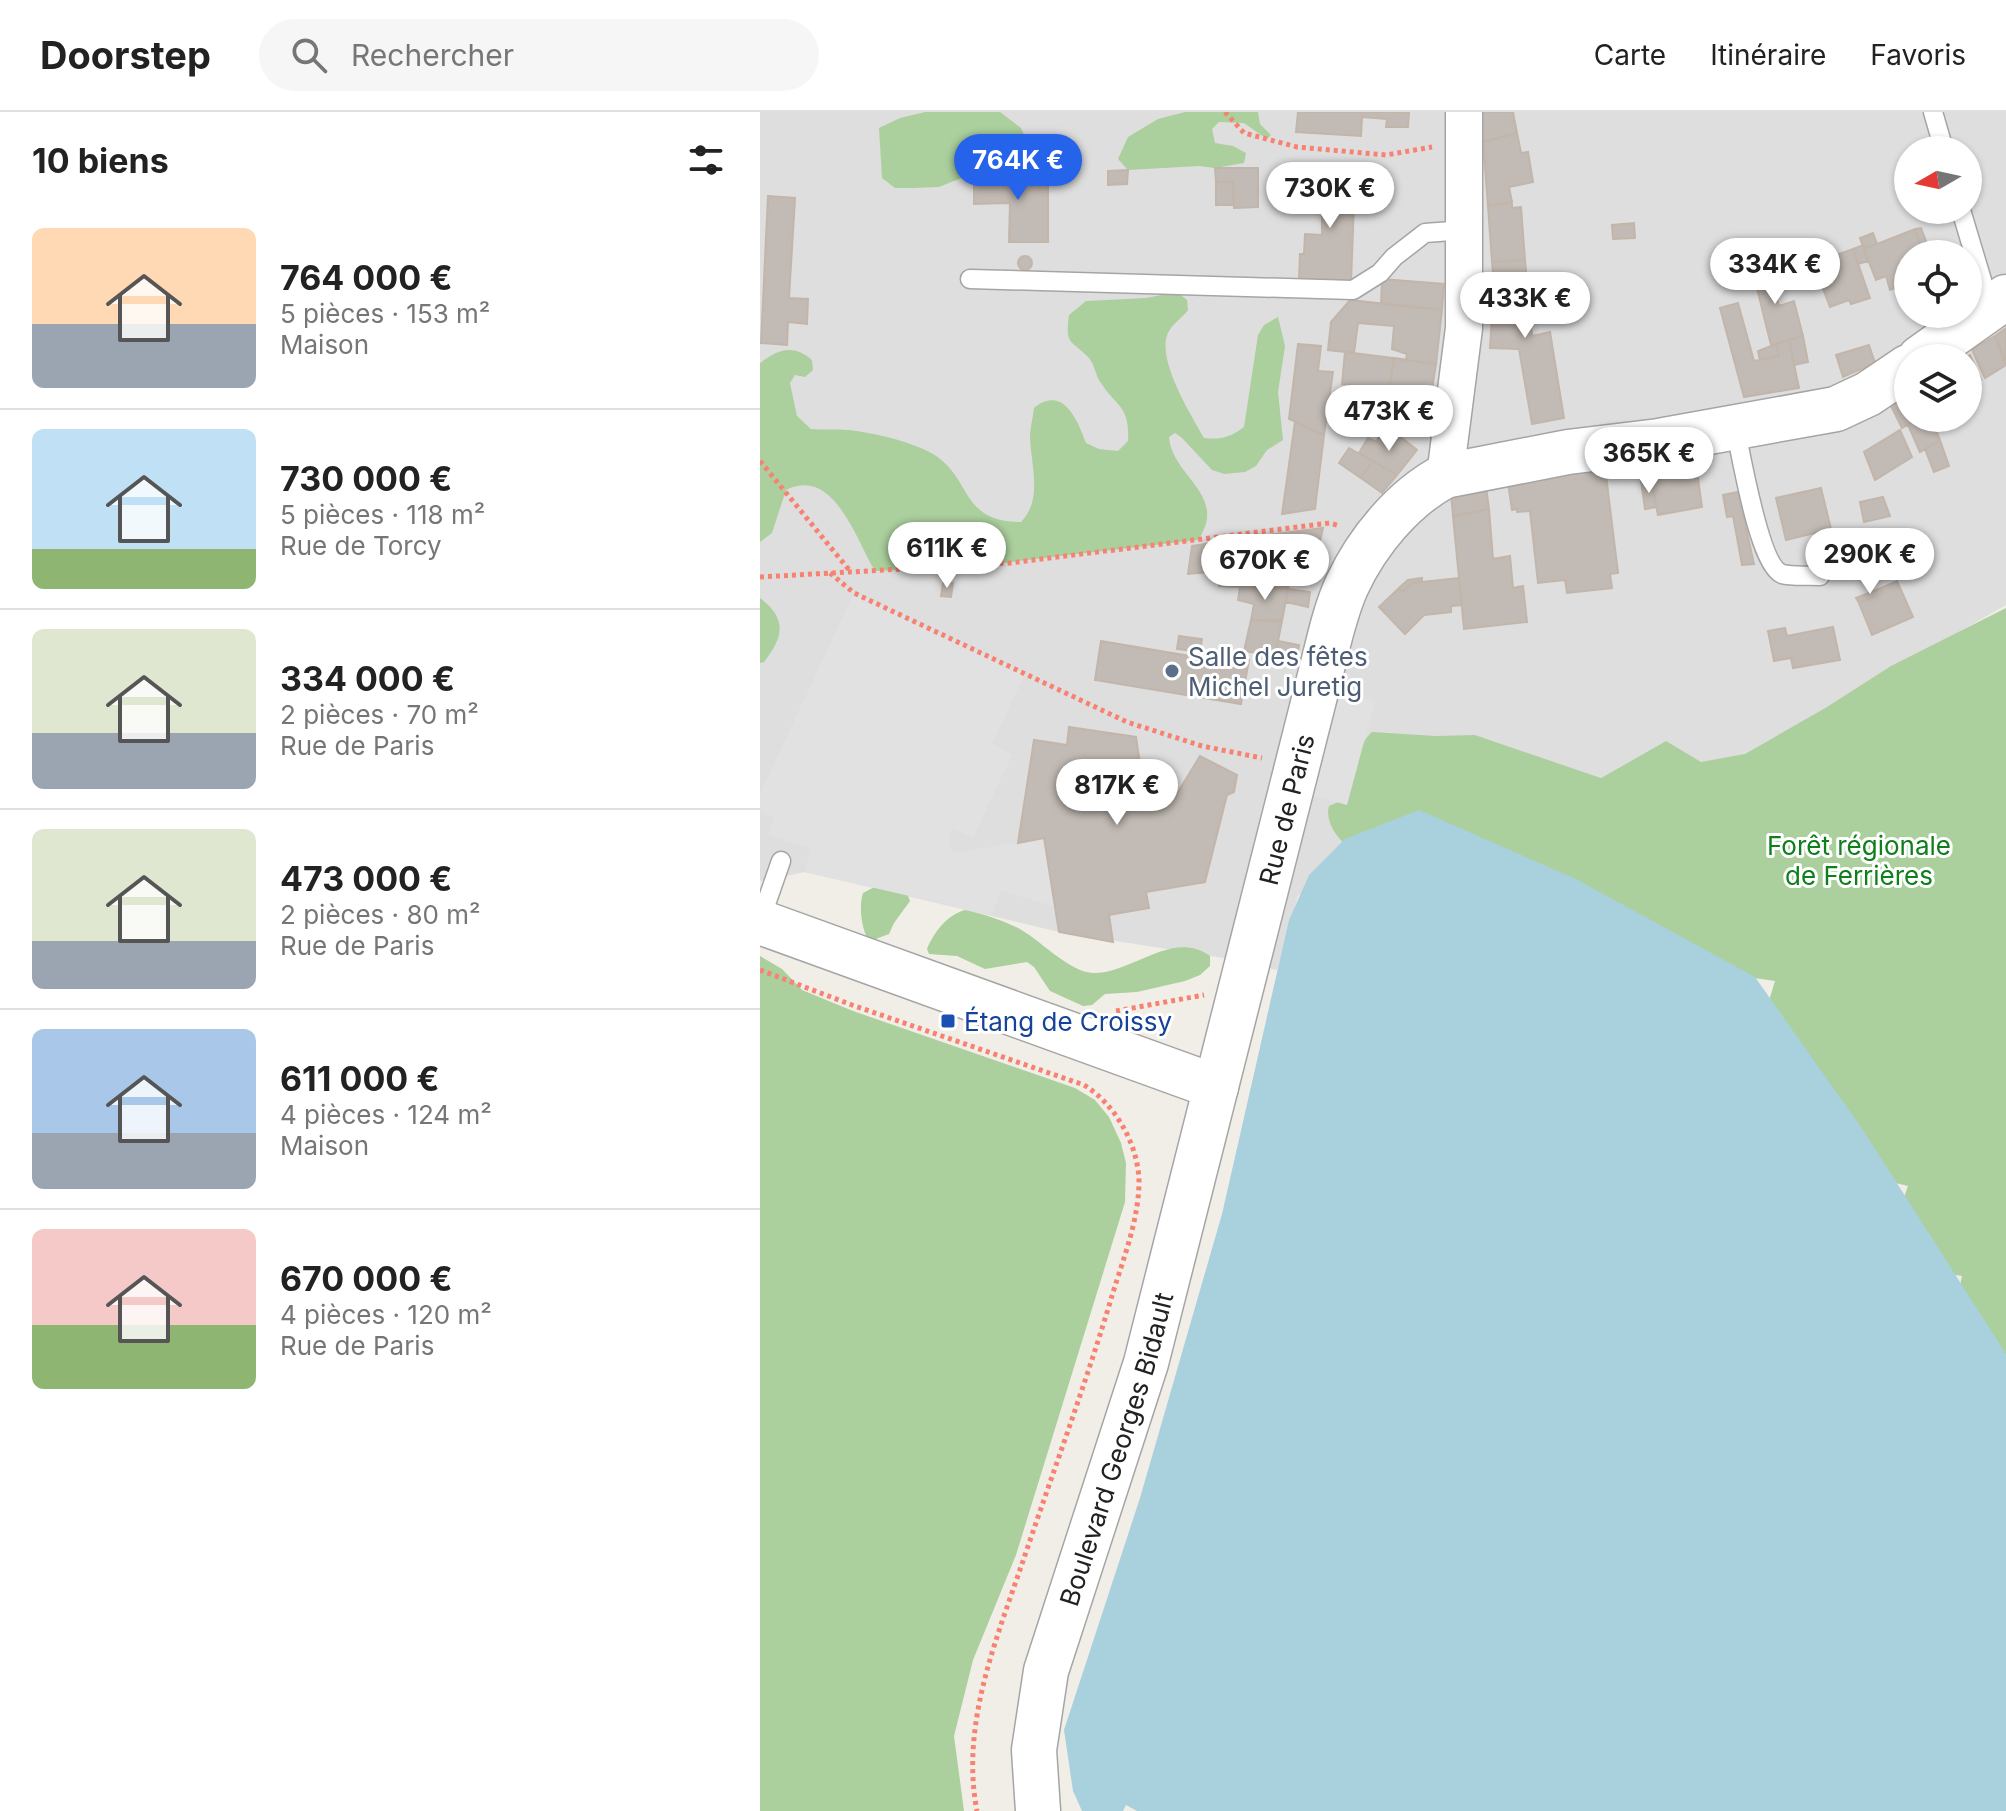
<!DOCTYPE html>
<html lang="fr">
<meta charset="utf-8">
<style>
body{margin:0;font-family:Inter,sans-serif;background:#f6f6f6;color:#222;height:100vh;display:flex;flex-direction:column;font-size:30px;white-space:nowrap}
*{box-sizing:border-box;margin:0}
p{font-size:26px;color:#767676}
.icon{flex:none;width:44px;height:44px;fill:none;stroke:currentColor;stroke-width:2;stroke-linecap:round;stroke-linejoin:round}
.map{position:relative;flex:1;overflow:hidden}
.panel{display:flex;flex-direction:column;background:#fff;width:760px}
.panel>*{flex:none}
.needle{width:52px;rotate:261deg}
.fabs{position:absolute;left:1134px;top:24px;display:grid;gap:16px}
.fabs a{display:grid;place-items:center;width:88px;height:88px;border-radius:50%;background:#fff;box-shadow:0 2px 6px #0004;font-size:40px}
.price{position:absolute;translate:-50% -68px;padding:0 18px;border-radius:28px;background:#fff;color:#222;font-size:26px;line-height:52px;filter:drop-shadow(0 2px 4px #0008)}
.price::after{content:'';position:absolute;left:50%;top:48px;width:24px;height:18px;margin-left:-12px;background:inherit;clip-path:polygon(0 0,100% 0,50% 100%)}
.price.current{background:#2563eb;color:#fff}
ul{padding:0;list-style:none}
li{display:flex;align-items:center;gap:24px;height:200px;padding:0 32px}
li+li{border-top:2px solid #e0e0e0}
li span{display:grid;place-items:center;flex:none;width:224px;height:160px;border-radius:12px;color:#555}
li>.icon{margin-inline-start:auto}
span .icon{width:96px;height:96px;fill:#fffc;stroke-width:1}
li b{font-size:34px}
h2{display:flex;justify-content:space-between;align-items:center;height:96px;padding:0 32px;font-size:34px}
header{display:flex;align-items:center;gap:48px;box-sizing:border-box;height:112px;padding:0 40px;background:#fff;border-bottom:2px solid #e0e0e0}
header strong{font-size:38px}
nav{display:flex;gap:44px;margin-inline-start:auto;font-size:28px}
.search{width:560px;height:72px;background:#f6f6f6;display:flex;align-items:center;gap:20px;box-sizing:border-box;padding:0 28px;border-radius:44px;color:#767676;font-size:30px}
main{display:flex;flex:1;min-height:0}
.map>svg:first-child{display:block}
.residential{fill:#dfdede;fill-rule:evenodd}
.forest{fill:#abcf9d}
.parking{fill:#e1e1e1}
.water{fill:#a9d0dd}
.building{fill:#c2bab4;stroke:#c2b5aa;stroke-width:2}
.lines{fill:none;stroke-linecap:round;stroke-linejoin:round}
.service-casing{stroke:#a5a5a5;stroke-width:21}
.minor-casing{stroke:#a5a5a5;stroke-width:39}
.tertiary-casing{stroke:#a5a5a5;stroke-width:47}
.path{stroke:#f88272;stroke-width:5;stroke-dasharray:4 4;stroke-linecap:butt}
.service{stroke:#fff;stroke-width:18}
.minor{stroke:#fff;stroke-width:36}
.tertiary{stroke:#fff;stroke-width:44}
.service-dot{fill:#5c6f8a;stroke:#fff;stroke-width:3}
.transit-dot{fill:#1a4fb4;stroke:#fff;stroke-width:3}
.labels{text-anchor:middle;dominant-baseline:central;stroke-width:6;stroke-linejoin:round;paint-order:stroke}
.service-label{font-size:26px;fill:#4e5e75;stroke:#fff;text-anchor:start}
.street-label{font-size:26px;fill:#212121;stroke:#fff}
.park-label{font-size:26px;fill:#0e7f1a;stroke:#fff}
.transit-label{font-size:26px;fill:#164399;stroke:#fff;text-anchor:start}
</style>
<header>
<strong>Doorstep</strong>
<div class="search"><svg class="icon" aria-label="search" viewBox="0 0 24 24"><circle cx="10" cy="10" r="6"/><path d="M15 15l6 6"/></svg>Rechercher</div>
<nav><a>Carte</a><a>Itinéraire</a><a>Favoris</a></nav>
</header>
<main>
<section class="panel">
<h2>10 biens<svg class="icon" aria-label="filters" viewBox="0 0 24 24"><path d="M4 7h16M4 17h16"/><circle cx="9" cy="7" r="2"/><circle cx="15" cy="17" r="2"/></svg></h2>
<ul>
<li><span style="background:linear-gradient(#ffd9b3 60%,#9aa5b1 0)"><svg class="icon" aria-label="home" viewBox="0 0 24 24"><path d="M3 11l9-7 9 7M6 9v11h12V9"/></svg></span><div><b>764 000 €</b><p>5 pièces · 153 m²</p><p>Maison</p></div></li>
<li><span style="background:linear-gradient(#bfe0f5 75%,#8fb573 0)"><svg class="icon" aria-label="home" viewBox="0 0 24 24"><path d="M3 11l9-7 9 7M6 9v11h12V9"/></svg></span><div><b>730 000 €</b><p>5 pièces · 118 m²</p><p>Rue de Torcy</p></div></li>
<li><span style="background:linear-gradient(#dfe7d0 65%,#9aa5b1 0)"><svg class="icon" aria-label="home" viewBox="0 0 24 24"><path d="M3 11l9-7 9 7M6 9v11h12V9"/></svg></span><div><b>334 000 €</b><p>2 pièces · 70 m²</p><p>Rue de Paris</p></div></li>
<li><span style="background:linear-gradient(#dfe7d0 70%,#9aa5b1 0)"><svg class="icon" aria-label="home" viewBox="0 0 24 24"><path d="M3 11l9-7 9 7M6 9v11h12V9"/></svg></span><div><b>473 000 €</b><p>2 pièces · 80 m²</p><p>Rue de Paris</p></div></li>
<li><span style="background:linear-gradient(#a9c7e8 65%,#9aa5b1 0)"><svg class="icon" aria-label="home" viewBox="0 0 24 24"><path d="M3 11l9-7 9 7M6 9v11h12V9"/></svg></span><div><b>611 000 €</b><p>4 pièces · 124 m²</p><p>Maison</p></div></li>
<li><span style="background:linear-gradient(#f6c9c9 60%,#8fb573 0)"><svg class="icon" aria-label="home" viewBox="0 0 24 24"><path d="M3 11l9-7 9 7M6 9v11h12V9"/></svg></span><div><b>670 000 €</b><p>4 pièces · 120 m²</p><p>Rue de Paris</p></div></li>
</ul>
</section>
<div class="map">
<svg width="1246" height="1699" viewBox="0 0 1246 1699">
<rect width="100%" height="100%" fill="#f1eee7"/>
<path class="residential" d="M0,0H1246V493L935,671L906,629L841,666L714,623L538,784L517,858L464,846L299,820L45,760L0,769ZM1148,38H1208V98H1148ZM1148,142H1208V202H1148ZM1148,246H1208V306H1148Z"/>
<path class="forest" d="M165,0H240L261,16L275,46L271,60L214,61L179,75L152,76H135L122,66L119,16L140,6Z
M425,0H498L500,12L511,23L507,27L484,11L459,10L452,17L455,31L473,34L486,41L484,51L455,56L439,54L368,58L358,47L368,25L398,7Z
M417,180L427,188L428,198C423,205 411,213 408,221C396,247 431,303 444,326C461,328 471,325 484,315L498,223L504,213L518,205L525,234L518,280L523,328L507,338L496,354L485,360L464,362L452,358L422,326L415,321L409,325C412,365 469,383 438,428L208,455L115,459C96,428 74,354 26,378L12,421L0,430V251C19,237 33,232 52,248L53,258L45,265L35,263L30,271L37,304L51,317C63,318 76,317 88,318C114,321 150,329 173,342C213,366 199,410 261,410C284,386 270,352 270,322C271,313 273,304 274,296C303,273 317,307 326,331L339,337L358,339L368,329C370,292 356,296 339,268C335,261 334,251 328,245C310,227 305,233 309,203L326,189L386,186Z
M0,486C28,507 23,526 4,550L0,551Z
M1246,496V1255L1196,1193L1202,1164L1159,1157L1131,1122L1148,1074L1111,1065L1004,905L1015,869L960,861L585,732C575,724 565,707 569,694L585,687C596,668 595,634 612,620L676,624L715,623L841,666L906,629L941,650L985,642L1067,595L1131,554Z
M118,773L146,779L150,789L134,811L129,822L113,828L107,826C101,812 99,794 103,781Z
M205,798C223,802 239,807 256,815C279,826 309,861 334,861C373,861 413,817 450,844V854L440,863L425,869L377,880L345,882L332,893L323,894L290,879L274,855L267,850L225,857L197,844L169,842L167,837C174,820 187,803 205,798Z
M0,844L22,857L42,878L93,899L315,976L335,988L349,1005L361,1031L366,1051L365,1090L256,1443L213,1548L194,1624L204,1699H0Z"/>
<path class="parking" d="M94,481L265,562L232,632L252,643L213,726L193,716L189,724V735L194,741L284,726L296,795L241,778L232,803L45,760L50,736L8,723L14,706L0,699V682Z
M575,578L615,589L587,693L547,682Z"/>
<path class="water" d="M659,698L816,767L995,865L1103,1018L1246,1242V1699H377L366,1693L363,1699H322L313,1679L304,1618L380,1386L462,1102L529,808L549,763L585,727Z"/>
<path class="building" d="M538,0H649L648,15H626L627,7L602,5L601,24L536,20Z
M720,0H753L757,21L723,30Z
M757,21L761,41L768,40L773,70L749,75L752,90L728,94L723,30Z
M455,56H498V95L474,96L473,70H456Z
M368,58L367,72L348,73V59Z
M271,60H288V130H249L250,91L214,92V61Z
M544,65H595L591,170L539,167L540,142H544L545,122L562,123V93L542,92Z
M456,70H473L474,93H456Z
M8,84L35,86L29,186L48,187L47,212L28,210L27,233L1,231Z
M752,90V96L761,95L765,148L732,150L728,94Z
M874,111L875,126L853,127L852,113Z
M1161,116L1171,142H1163L1155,117Z
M1155,117L1163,142H1148V171L1130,178L1126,164L1116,168L1104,137Z
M1113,121L1117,132L1104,137L1100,126Z
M1103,133L1108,149L1098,152L1093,137Z
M1093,137L1110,186L1091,192L1089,188L1070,195L1057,161L1077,154L1073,144Z
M996,138L1000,153L1008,151L1019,194L1034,189L1043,224L1011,233L988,140Z
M258 151a7 7 0 1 1 14 0a7 7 0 1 1-14 0Z
M765,148L772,224L790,220L804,306L772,312L759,237L730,236L734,174L732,150Z
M622,167L684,172L682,198L621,192Z
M590,188L682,198L676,252L646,248L647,242L632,237L634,214L598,211L594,241L568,238L571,210Z
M978,191L994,249L1019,244L1016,232L1029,228L1039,276L984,285L960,196Z
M1246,216V249L1235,224Z
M1043,224L1048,250L1034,253L1029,228Z
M1235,224L1246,253L1225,266L1212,238Z
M538,232L561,234L558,259L573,260L564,323L529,307Z
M1016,232L1019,244L1000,248L998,239Z
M1109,233L1115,251L1083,265L1076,243Z
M585,240L634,246L629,277L582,272Z
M1210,243L1221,268L1208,275V246H1206Z
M634,246L676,252L671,283L629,277Z
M629,277L647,281L646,288L628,285Z
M1148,279V306H1159L1142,316L1129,290Z
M1159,306H1171L1180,328L1160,340L1148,313Z
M535,310L564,323L555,397L522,402Z
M621,317L637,322L624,333L617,329Z
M1140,318L1152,345L1115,368L1104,340Z
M637,322L657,338L637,363L599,341L608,326L624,333Z
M1180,328L1189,354L1174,360L1165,337Z
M589,336L612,349L601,366L579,351Z
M612,349L637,363L622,381L601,366Z
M845,355L858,461L850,462L852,476L807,481L805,468L778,471L770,399L757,400V397L752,398L748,371Z
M937,359L942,395L898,403L891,368Z
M891,368L897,395L885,397L881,369Z
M726,375L729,397L693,404L691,381Z
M1061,376L1071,417L1026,428L1016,386Z
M978,380L994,452L982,453L973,404L967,405L963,383Z
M1123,385L1130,404L1104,410L1100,390Z
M729,397L733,447L750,444L753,476L763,474L767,510L704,517L693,404Z
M563,416L557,442L535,443L537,434H521L524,421Z
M524,421L521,434H537L531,462L503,460L504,456L499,455L501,445L506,446L509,423Z
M498,425L494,447L477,449L481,427Z
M481,427L477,449L464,451L467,429Z
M467,429L464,451L450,454V460L428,462L432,434Z
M535,443H541L539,462H531Z
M477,449L476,458L531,462L528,477L459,474L464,451Z
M662,466V470L652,471L642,480L639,476L648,468Z
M699,466L702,493L691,494V500L664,503L645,522L619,495L639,476L642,480L652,471Z
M1137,469L1153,505L1112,523L1099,491L1123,481L1121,476Z
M183,471H193L191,485L181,484Z
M480,475L528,477L522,509L491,508L494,492L478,488Z
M1121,476L1123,481L1099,491L1096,486Z
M528,477L550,480L548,495L526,490Z
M491,508L522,509L515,544L484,539Z
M1073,515L1080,548L1033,556L1031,546L1014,549L1008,519L1025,516L1027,524Z
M419,524L442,527L440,540L417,537Z
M341,529L466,550L467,544L489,548L481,592L335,568Z
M518,529L539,533L537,546L515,542Z
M309,615L376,625L384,678L415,685L440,644L477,663L474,680L467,683L445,770L386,780L389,796L349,803L353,830L299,820L284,726L258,731L274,628L307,633Z"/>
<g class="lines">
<defs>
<path id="service" d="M1173,0L1184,38
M1201,98L1230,195
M210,167L593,178L620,161L634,145L665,121L705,118
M975,315C981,342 999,453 1022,462C1033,465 1049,463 1060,464
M0,809L21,749"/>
<path id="minor" d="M685,364L704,216V0"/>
<g id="tertiary">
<path d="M1160,246L1246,185"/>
<path d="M0,810L456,975"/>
<path id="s1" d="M278,1699L274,1638L286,1559L386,1251L562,556C569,529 575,499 587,473C607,430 643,386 685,364L808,340L899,329L1076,297L1108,282L1148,255"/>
</g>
</defs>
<use href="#service" class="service-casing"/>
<use href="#minor" class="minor-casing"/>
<use href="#tertiary" class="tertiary-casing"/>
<path class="path" d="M465,0L484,21L537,35L626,43L672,35
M0,349L90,459
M70,461L94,481L367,610L442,634L502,646
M0,465L250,451L570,411L580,414
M0,858L92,893L324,973C355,992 378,1032 379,1069C379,1109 362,1150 351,1187C325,1274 293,1360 264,1446C237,1526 200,1612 217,1699
M356,899L444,883"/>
<use href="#service" class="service"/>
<use href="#minor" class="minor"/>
<use href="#tertiary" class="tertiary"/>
</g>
<circle class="service-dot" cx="412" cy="559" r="8"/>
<rect class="transit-dot" x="180" y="901" width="16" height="16" rx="4"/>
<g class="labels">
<g class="service-label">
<text x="428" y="544">Salle des fêtes<tspan x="428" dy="30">Michel Juretig</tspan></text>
</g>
<g class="street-label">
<text stroke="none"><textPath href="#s1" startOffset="1036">Rue de Paris</textPath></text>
<text stroke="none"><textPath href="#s1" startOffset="374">Boulevard Georges Bidault</textPath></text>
</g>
<g class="park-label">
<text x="1099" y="733">Forêt régionale<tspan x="1099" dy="30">de Ferrières</tspan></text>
</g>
<g class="transit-label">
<text x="204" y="909">Étang de Croissy</text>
</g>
</g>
</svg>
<div class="fabs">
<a><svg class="needle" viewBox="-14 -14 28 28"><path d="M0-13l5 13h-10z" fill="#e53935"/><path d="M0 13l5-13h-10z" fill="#767676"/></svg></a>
<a><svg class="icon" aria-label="locate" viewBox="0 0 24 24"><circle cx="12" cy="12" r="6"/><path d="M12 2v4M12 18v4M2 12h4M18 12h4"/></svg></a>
<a><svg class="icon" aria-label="layers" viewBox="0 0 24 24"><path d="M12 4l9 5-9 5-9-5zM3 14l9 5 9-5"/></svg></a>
</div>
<b class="price current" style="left:258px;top:90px">764K €</b>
<b class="price" style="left:570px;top:118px">730K €</b>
<b class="price" style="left:1015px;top:194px">334K €</b>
<b class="price" style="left:765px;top:228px">433K €</b>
<b class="price" style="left:629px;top:341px">473K €</b>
<b class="price" style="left:889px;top:383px">365K €</b>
<b class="price" style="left:187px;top:478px">611K €</b>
<b class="price" style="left:1110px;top:484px">290K €</b>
<b class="price" style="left:505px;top:490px">670K €</b>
<b class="price" style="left:357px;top:715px">817K €</b>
</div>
</main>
